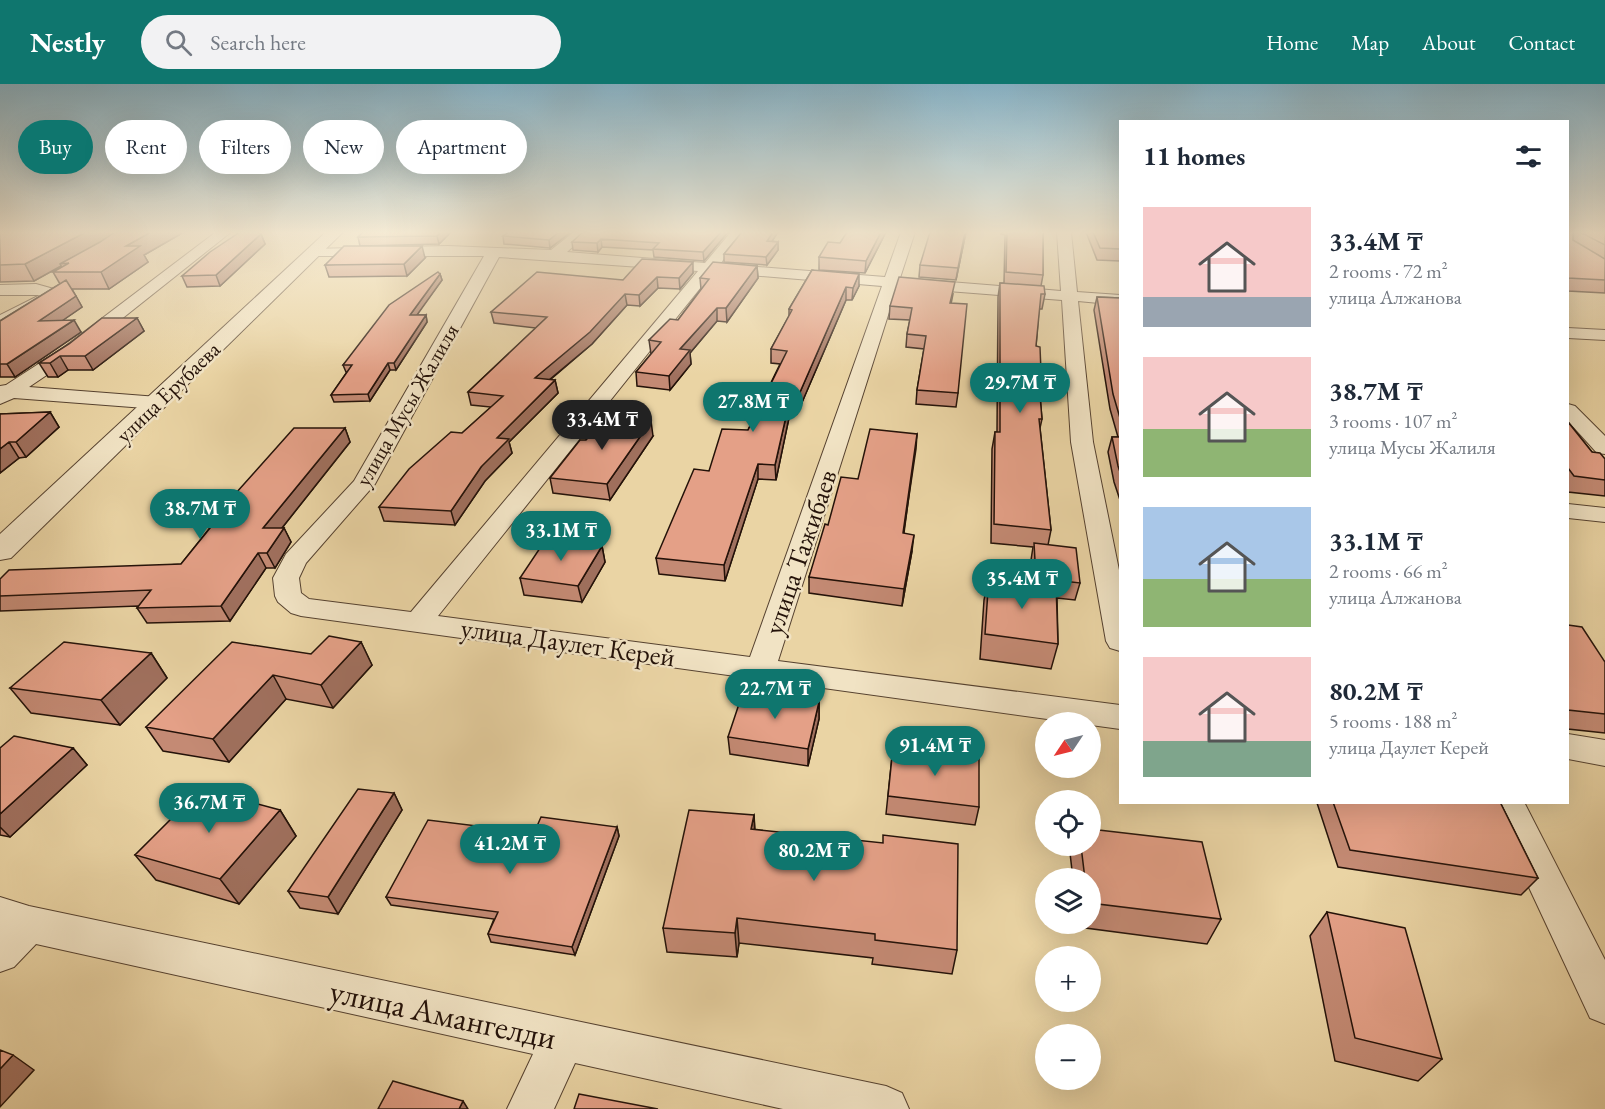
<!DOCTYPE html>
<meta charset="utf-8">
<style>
body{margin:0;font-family:"EB Garamond",serif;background:#f2f2f3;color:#1f2937;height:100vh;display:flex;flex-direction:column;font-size:22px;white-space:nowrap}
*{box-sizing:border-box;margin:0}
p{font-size:20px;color:#747a83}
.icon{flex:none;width:33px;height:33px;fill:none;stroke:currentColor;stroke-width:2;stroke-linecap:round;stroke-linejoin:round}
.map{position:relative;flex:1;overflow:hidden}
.panel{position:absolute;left:1119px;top:36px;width:450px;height:684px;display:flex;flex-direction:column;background:#fff;border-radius:0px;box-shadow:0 6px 24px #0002}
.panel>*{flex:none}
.banner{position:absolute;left:18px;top:36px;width:570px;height:54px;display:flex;gap:12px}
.needle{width:39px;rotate:235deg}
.buttons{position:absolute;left:1035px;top:628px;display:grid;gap:12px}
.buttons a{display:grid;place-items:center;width:66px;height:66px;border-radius:50%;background:#fff;box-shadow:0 6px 24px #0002;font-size:30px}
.price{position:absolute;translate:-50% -51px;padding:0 14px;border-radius:21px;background:#0f766e;color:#fff;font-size:20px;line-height:39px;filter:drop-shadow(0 2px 3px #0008)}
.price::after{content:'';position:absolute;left:50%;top:36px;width:18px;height:14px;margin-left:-9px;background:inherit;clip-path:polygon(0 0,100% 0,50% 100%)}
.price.on{background:#222;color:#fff}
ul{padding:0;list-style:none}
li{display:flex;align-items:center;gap:18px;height:150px;padding:0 24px}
li span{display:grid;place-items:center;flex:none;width:168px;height:120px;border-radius:0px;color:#555}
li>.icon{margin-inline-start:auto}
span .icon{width:72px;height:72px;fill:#fffc;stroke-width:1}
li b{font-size:26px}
h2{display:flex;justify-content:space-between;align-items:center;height:72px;padding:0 24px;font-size:26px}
.tag{padding:0 21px;border-radius:27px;background:#fff;box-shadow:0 6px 24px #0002;font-size:21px;line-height:54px}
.tag.on{background:#0f766e;color:#fff}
header{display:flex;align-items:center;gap:36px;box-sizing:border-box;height:84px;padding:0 30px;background:#0f766e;color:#fff}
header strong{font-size:28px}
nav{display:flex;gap:33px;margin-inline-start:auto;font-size:21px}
.search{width:420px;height:54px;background:#f2f2f3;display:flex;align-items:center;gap:15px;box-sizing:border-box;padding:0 21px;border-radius:33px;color:#747a83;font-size:22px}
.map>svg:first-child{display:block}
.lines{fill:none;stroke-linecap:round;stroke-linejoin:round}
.minor-casing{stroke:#564230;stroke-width:2}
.tertiary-casing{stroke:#564230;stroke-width:2}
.minor{fill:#f1e3c4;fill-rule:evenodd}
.tertiary{fill:#f1e3c4;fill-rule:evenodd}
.wall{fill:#c48a74;stroke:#241209;stroke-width:1.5}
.shaded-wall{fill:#a0705e;stroke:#241209;stroke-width:1.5}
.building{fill:#e4a087;stroke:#241209;stroke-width:1.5}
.labels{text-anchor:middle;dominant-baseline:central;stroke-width:5;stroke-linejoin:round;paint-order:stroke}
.far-street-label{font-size:22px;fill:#241209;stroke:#f1e3c4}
.street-label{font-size:27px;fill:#241209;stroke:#f1e3c4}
.near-street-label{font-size:33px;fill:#241209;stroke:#f1e3c4}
</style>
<header>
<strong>Nestly</strong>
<div class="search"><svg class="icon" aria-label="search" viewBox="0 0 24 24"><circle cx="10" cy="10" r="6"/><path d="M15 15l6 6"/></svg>Search here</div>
<nav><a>Home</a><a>Map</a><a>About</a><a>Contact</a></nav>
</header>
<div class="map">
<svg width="1605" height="1025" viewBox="0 0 1605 1025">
<rect width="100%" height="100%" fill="#ead4a4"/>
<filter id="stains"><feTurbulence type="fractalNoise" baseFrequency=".00333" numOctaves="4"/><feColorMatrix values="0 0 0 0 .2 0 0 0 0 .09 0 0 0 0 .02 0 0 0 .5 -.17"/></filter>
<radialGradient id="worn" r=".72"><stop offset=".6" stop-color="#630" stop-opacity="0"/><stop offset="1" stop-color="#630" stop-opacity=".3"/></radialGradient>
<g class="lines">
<defs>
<path id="minor" d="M216,148H231L75,272L29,303L158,313L165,315L168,319L165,323L158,325L14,314L0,320V302L6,301L63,264Z
M574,148H589L567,168L705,179L731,148H745L720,180L885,193L901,148H915L900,194L1061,207L1057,148H1071L1077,208L1120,211V221L1078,217L1093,358L1120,491V567L1110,564L1106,557L1071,358L1062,216L897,203L778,577L1120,621V645L301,532L291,529L278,518L275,512L273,494L286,470L354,397L484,172H313L306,168L308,165L448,162L551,166ZM499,173L698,187L411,528L309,515L301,509L299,494L306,479L375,400ZM713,188L882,202L750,573L438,532Z
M36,200L61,207L63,210L0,242V231L40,211H0V201Z
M1568,244L1605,246V256L1568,254Z
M1568,320L1575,322L1605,352V370L1597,369L1568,337Z
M1568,420L1605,424V438L1568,434Z
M1568,650L1605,656V682L1568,675Z
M1489,718H1524L1605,876V940L1590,934Z
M0,813L29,822L886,1002L902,1009L909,1025H783L575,979L554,1025H507L533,970L36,860L14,883L0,888Z"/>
<path id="tertiary" d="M326,148H343L11,474L0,476V450Z"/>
</defs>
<use href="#minor" class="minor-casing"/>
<use href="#tertiary" class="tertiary-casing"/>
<use href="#minor" class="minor"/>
<use href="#tertiary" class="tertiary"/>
</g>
<path class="wall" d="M0,148H184L144,171L148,178L109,205H72L82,223L63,236L81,248L15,293H0V237L60,200L53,188L62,183L61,182L34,197L0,198Z
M451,148L439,160L360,162L358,153Z
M509,148H571L550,164L504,160L503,152Z
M728,148L704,177L654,173L653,166L602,163L598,168L573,166L572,158Z
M742,148H778L772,157L778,158V166L767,181L724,178V170Z
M886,148L865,189L819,186V173L840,159Z
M966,148L956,196L919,193L920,181Z
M1002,148H1043V191L1041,202L1045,210L1042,225H1039L1036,262L1041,288L1039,301L1042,335L1040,344L1051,446L1048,461L1080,499L1075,516L1057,514L1058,560L1051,585L980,575L984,516L989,492L1031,497V476L1033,463L991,459L992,365L995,348H997L998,213L1000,199H1004L1005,151L1001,150Z
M1086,148H1120V177L1097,176Z
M1568,148H1605V209L1568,207Z
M261,150L265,160L220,202L187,203L182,192Z
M425,174L407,192L329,193L325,181Z
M757,182L758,194L727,238L717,237L690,269L691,280L670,306L637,302L636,288L651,270L649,256L678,236L701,205L700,194Z
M812,186L859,202L852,216H846L797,330L790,329L776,396L758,395L725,497L659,490L656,474L709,387L748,346L780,280L771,279V265L789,232V225Z
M693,189L680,205L658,204L640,222L627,221L592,260L550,296H555L558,309L509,358L512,369L485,397L455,441L384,437L379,423L462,349L491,323L471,321L468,308L536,244L494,239L491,228L623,196Z
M440,190L442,196L416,231H426L427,238L396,286H390L370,317L334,318L331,311L347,288H346L343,281Z
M953,210L951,220L958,309L956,323L916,320L917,306L924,265L906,263L907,250L910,236L889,235L890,222Z
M1097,213L1120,214V416L1114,398L1108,368L1112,353H1118L1110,325L1094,226Z
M137,234L144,247L93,286H68L58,293H48L39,279L69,260Z
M50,328L59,343L26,373L19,374L0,389V330Z
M1568,338L1592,368L1605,375V412L1568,408Z
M345,344L350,358L282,444H284L291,458L275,484H266L230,537L147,539L137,524L138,522L0,527V495L181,480L221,430L219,428Z
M917,350L904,449L912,467L902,522L809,509V493L828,441L858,395Z
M653,352L610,416L553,409L550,394L586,356Z
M602,462L605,478L582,518L524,511L520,494Z
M1568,541L1605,578V649L1568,645Z
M361,558L372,581L333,624L286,615L229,678L163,667L146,643L311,570Z
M151,569L167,594L120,641L31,629L10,604Z
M819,618V635L808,682L730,670L728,653Z
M893,663L979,723L975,741L886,730Z
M0,664H73L87,681L10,753L0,751Z
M394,709L402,726L338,830L300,824L288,807Z
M1500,718L1538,794L1521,811L1338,783L1317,719Z
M280,726L296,752L239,820L156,796L135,771Z
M754,731L755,746L957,866L952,890L872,880L873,874L739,859L737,873L667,868L663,844Z
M617,743L619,752L575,871L491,858L488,850L494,835L391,821L386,813L534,749Z
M1072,762H1090L1221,835L1207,860L1078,843V840H1090V795H1073L1070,769Z
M1327,828L1442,975L1418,997L1335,977L1310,852Z"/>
<path class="shaded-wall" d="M86,148H121L60,180L61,182L34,197L25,180Z
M151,148H184L144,171L148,178L109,205L101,188L126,162Z
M441,148H451L439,160L437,152Z
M559,148H571L550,164L549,156Z
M721,148H728L704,177L703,168Z
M773,148H778L767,165V157Z
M881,148H886L865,189L866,177Z
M965,148H966L956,196L958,184Z
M261,150L265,160L220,202L216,191Z
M601,155L602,163L598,168L597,159Z
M778,158V166L767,181L766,173Z
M422,162L425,174L407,192L404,180Z
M693,178V189L680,205L679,194Z
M757,182L758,194L727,238L726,224Z
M440,190L442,196L412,238L410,231Z
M859,190V202L852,216L853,204Z
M657,193L658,204L640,222L639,211Z
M846,203V216L797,330V315Z
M625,210L627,221L592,260L537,306L535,294Z
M76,212L82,223L46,248L39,237Z
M717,224V237L690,269L691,280L670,306L669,292L680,265Z
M426,231L427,238L396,286L394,279Z
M137,234L144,247L93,286L85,272Z
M74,236L81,248L15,293L7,280Z
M60,272L68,286L58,293L50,279Z
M388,279L390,286L370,317L368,310Z
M555,296L558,309L509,358L512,369L485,397L455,441L451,427L481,383L497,354Z
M790,315V329L776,396L775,381Z
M50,328L59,343L26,373L16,358Z
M651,337L653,352L610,416L607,400Z
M345,344L350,358L270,459L263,444Z
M917,350L916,365L901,466L903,449Z
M9,358L19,374L0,389V365Z
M758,380V395L725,497L724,481Z
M284,444L291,458L275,484L267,469Z
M914,451L912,467L902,522L904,505Z
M602,462L605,478L582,518L578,502Z
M258,469L266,484L230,537L221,522Z
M361,558L372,581L333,624L321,601Z
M151,569L167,594L120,641L101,616Z
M273,591L286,615L229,678L213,655Z
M819,618V635L808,682V665Z
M73,664L87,681L10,753L0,743V730Z
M394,709L402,726L338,830L328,813Z
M280,726L296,752L239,820L220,795Z
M754,731L755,756L751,745Z
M617,743L619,752L575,871L572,863Z
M737,834L739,859L737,873L735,849Z
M13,971L34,986L0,1023V985Z
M463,1017L468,1025H459Z"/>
<path class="building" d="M0,148H86L25,180L0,181Z
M115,148H151L126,162H140L101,188H53L69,179L60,180L100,158Z
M240,148H259L261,150L216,191L182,192L210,168Z
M363,148H441L437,152L358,153Z
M509,148H559L549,156L503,152Z
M583,148H721L703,168L653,165L659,159L601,155L597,159L572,158Z
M742,148H773L767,157L778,158L766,173L724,170Z
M847,148H881L866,177L819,173L828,158L840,159Z
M930,148H965L958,184L920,181Z
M1007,148H1043V191L1006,188Z
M1093,148H1120V165L1100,164Z
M1568,148H1573V156L1605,175V196L1568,194Z
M1580,148H1605V161Z
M344,162H422L404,180L325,181Z
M642,175L693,178L679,194L657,193L639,211L625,210L590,248L535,294L555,296L497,354L509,355L481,383L451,427L379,423L409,385L451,348L462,349L503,312L468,308L547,233L491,228L537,188L623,196Z
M713,178L757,182L726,224H717L680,265L690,266L669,292L636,288L661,258L649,256L670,235L678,236L709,195L700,194Z
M812,186L859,190L853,204L846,203L797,315H790L775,381L758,380L724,481L656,474L694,385L709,387L722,345L748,346L787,267L771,265L792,226L789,225Z
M438,188L440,190L410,231H426L394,279H388L368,310L331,311L352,281H343L389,221Z
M899,193L955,198L950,219L967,220L958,309L917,306L926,252L907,250L912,224L890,222Z
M66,196L76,212L39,237L74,236L7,280H0V237Z
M1000,199L1044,202L1045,210H1041L1036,262L1040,263L1041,288L1038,287L1042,335H1039L1051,446L994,440L995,348H1000Z
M1097,213L1120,214V334L1113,310Z
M102,234H137L85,272H60L50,279H39L69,260Z
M50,328L16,358H9L0,365V330Z
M609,331L651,337L607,400L550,394L580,356H586Z
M1568,338L1592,368L1600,369L1605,375V396L1574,392L1568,384Z
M294,344H345L263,444H284L267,469H258L221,522L137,524L151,506L0,512V495L9,486L181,480L223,428H219Z
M870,345L917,350L903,449L914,451L904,505L809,493L825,440L828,441L841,393L858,395Z
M1112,353H1120V388L1118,382Z
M546,455L602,462L578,502L520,494Z
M1034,459L1076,464L1080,499L1036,494Z
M989,492L1056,500L1058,560L985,550Z
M1568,541L1582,543L1605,578V630L1568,626Z
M329,552L361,558L321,601L273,591L213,655L146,643L232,558L311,570Z
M64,558L151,569L101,616L10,604Z
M743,608L819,618L808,665L728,653Z
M14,652L73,664L0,730V664Z
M893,663L979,673V723L888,712Z
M201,705L280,726L220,795L135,771Z
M358,705L394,709L328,813L288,807Z
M1333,718H1500L1538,794L1350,766Z
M689,726L754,731L751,745L883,759V751L958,760L957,866L875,856V850L737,834L735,849L663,844Z
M541,733L617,743L572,863L488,850L498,828L386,813L428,736L534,749Z
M1090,745L1202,758L1221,835L1090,819V795H1085L1081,762H1090Z
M1327,828L1405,844L1442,975L1355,954Z
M0,966L13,971L0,985Z
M393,997L463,1017L459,1025H378Z
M579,1010L658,1025H574Z"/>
<linearGradient id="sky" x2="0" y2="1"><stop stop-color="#88b6cc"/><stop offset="0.51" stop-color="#f6ecd6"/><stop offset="1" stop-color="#f6ecd6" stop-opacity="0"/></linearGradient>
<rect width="1605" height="291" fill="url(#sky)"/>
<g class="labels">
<g class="far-street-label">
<text transform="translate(168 308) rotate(-44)">улица Ерубаева</text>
<text transform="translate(407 321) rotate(-60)">улица Мусы Жалиля</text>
</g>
<g class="street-label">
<text transform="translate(800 468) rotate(-71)">улица Тажибаев</text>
<text transform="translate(568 558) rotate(8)">улица Даулет Керей</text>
</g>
<g class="near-street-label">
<text transform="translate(443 930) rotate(12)">улица Амангелди</text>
</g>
</g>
<rect width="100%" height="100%" filter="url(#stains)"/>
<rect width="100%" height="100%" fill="url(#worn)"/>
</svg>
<div class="buttons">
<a><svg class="needle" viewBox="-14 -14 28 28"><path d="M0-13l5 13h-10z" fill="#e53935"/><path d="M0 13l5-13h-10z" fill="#747a83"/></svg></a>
<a><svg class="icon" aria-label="locate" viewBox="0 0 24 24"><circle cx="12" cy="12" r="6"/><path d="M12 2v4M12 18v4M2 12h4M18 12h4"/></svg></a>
<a><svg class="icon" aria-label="layers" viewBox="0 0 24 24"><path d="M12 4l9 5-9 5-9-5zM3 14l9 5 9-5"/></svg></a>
<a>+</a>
<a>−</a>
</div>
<b class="price" style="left:1020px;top:330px">29.7M ₸</b>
<b class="price" style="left:753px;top:349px">27.8M ₸</b>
<b class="price on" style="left:602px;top:367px">33.4M ₸</b>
<b class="price" style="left:200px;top:456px">38.7M ₸</b>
<b class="price" style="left:561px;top:478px">33.1M ₸</b>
<b class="price" style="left:1022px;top:526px">35.4M ₸</b>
<b class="price" style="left:775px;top:636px">22.7M ₸</b>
<b class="price" style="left:935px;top:693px">91.4M ₸</b>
<b class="price" style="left:209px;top:750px">36.7M ₸</b>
<b class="price" style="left:510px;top:791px">41.2M ₸</b>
<b class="price" style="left:814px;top:798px">80.2M ₸</b>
<div class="banner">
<a class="tag on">Buy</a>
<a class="tag">Rent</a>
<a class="tag">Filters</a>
<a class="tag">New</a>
<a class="tag">Apartment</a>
</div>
<section class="panel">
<h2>11 homes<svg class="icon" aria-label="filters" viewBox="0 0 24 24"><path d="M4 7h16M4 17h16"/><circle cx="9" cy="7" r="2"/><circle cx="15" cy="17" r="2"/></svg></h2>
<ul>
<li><span style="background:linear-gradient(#f6c9c9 75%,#9aa5b1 0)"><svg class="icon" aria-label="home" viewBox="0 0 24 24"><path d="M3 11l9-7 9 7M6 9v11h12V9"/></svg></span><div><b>33.4M ₸</b><p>2 rooms · 72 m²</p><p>улица Алжанова</p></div></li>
<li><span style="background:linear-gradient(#f6c9c9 60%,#8fb573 0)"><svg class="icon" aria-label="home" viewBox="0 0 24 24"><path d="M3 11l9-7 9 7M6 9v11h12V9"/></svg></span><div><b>38.7M ₸</b><p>3 rooms · 107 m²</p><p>улица Мусы Жалиля</p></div></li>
<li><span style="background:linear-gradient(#a9c7e8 60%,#8fb573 0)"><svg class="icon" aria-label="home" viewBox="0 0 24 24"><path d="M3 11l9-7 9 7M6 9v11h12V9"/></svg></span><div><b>33.1M ₸</b><p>2 rooms · 66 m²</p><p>улица Алжанова</p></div></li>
<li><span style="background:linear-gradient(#f6c9c9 70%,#7fa58c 0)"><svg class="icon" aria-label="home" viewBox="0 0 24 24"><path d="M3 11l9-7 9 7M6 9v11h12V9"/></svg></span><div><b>80.2M ₸</b><p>5 rooms · 188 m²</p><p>улица Даулет Керей</p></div></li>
</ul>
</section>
</div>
